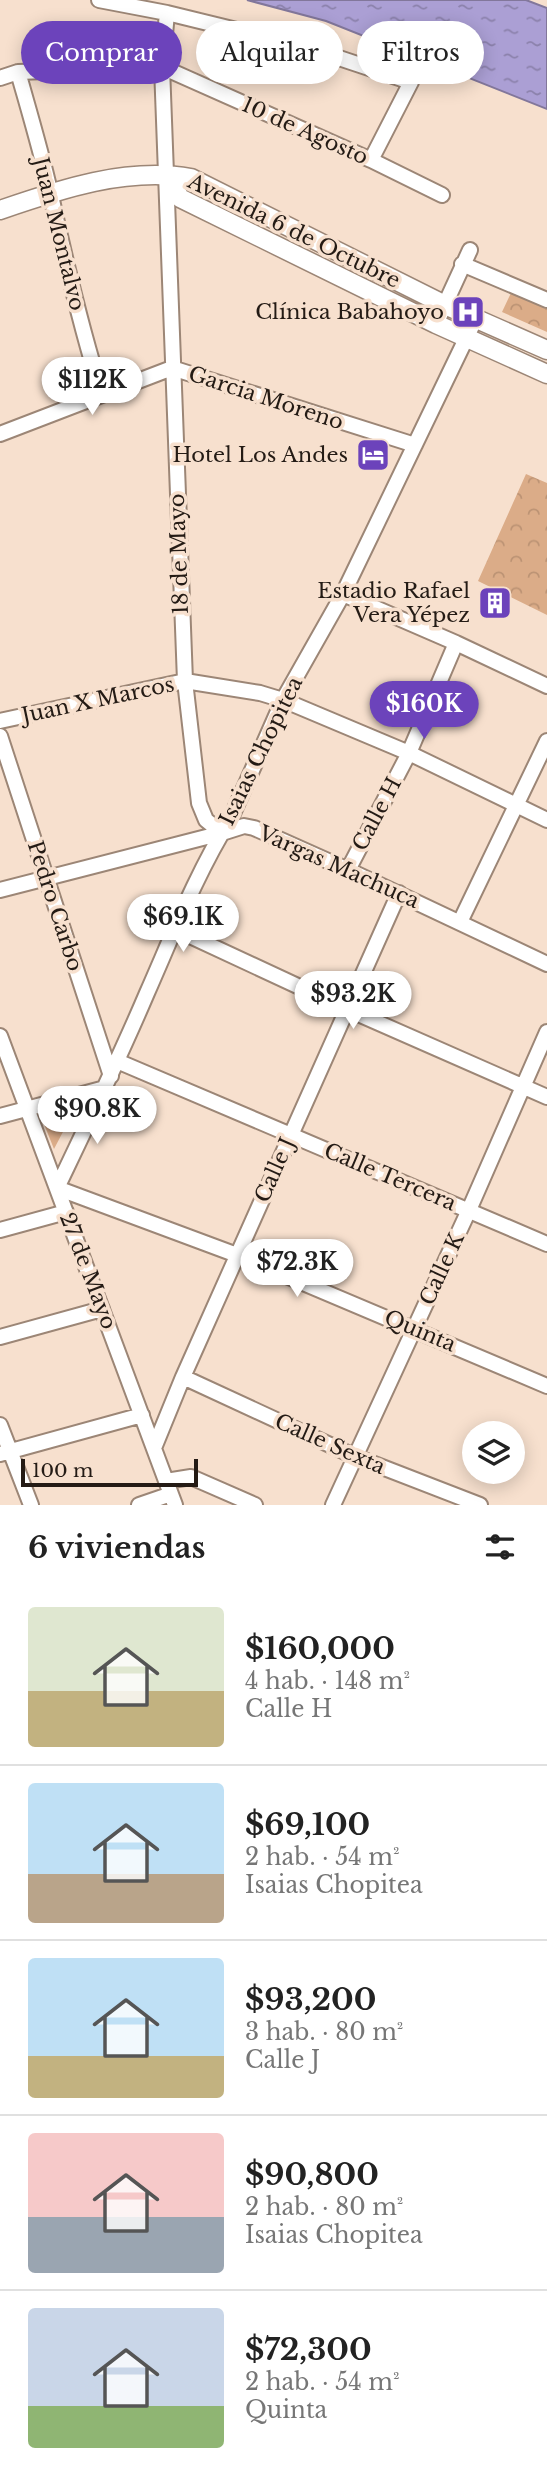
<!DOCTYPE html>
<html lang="es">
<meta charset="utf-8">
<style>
body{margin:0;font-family:"Libre Baskerville",serif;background:#f6f6f6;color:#222;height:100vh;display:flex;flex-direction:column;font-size:26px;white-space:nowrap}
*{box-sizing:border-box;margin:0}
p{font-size:23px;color:#767676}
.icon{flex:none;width:38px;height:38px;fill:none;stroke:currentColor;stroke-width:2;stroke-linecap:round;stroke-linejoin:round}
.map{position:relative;height:1505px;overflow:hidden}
.sheet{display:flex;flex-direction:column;background:#fff;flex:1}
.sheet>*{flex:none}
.hud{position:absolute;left:21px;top:21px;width:506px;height:63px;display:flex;gap:14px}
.fabs{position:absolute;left:462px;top:1421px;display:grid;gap:14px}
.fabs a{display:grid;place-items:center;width:63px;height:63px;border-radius:50%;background:#fff;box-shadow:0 4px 18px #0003;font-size:35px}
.scale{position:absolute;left:21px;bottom:18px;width:177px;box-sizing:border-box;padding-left:7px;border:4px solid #241b15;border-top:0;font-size:19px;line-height:24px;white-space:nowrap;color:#241b15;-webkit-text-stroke:5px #f7e0ce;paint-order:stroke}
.price{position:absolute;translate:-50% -60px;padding:0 16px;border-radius:24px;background:#fff;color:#222;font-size:23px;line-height:46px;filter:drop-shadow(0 2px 4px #0008)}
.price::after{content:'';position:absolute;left:50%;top:42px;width:21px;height:16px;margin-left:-10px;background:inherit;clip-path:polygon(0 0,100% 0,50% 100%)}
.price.active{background:#6c43bb;color:#fff}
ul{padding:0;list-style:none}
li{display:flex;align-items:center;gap:21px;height:175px;padding:0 28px}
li+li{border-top:2px solid #e0e0e0}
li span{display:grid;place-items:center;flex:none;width:196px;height:140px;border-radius:7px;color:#555}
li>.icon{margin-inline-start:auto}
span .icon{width:84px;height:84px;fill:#fffc;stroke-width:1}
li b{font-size:30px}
h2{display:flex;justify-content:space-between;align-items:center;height:84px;padding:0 28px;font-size:30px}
.pill{padding:0 24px;border-radius:32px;background:#fff;box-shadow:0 4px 18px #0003;font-size:24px;line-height:63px}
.pill.active{background:#6c43bb;color:#fff}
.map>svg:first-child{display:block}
.forest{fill:url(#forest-crowns)}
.water{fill:url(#water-ripples);stroke:#82779b;stroke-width:2}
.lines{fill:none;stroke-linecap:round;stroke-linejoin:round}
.minor-casing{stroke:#9c8676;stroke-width:18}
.major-casing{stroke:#9c8676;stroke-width:21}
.minor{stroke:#fff;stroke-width:14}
.major{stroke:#fff;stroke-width:18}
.labels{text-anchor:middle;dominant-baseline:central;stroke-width:7;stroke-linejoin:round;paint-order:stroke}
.street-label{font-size:21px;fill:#241b15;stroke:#f7e0ce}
.poi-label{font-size:21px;fill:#241b15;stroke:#f7e0ce;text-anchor:end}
</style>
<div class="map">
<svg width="547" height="1505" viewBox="0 0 547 1505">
<defs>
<pattern id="forest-crowns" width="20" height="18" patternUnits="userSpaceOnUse" patternTransform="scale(1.75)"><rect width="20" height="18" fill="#dbac88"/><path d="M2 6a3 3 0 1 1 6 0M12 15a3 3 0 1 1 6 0" fill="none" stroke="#bc9374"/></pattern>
<pattern id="water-ripples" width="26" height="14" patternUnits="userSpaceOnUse" patternTransform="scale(1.75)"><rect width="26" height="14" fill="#ab9fd4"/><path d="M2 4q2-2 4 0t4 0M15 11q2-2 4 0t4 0" fill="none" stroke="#8b81ab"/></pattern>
</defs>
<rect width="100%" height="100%" fill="#f7e0ce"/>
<path class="forest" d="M511,293L547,309V332L502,312Z
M526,474L547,483V615L478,581Z
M77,1105L54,1149L40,1114Z"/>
<path class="water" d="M247,0H526L547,8V109L326,21Z"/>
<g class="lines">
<defs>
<path id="minor" d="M99,0L167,13L306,47L411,82L371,160
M167,13L162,67L185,681L199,803L206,820L222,833
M18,72C29,111 41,151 50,191C65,260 81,328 102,395
M0,78L18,72L162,67L371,160L442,195
M462,264L547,300
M476,318L343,594L283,700L231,818C197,872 173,934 147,993C119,1059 88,1123 57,1188L237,1255L547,1386
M436,324L470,250
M0,434L172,368L415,445
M343,594L456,643L547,686
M0,721L185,681L260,693L283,700L409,753L547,820
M0,736L111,1076
M348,870L409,753L456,643
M0,890L222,833L244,826L254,828L348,870L547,964
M460,922L547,741
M175,929L347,1009L547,1097
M0,1036L175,1505
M117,1061L547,1244
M0,1116L105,1088
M0,1230L66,1212
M0,1337L102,1309
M183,1377L356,1457L480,1505
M0,1425L31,1505
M154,1448L183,1377L399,893
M0,1454L142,1415
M166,1481L191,1477L255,1505
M139,1505L171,1494
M333,1505L469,1210L547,1032"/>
<path id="major" d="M167,174L180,198L436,324L547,374
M0,210C61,189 126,167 191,178L445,305L547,350"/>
</defs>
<use href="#minor" class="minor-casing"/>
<use href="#major" class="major-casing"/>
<use href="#minor" class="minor"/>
<use href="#major" class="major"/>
</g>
<defs>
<symbol id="hospital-square" viewBox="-11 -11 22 22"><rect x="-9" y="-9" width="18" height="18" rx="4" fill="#6c43bb" stroke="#f7e0ce"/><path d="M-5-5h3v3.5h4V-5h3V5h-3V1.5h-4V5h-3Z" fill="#fff"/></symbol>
<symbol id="hotel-square" viewBox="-11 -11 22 22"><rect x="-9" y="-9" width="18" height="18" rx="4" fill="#6c43bb" stroke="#f7e0ce"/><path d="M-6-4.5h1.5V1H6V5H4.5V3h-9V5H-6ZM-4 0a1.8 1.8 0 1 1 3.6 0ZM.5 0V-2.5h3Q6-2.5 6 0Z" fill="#fff"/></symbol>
<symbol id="building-square" viewBox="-11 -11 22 22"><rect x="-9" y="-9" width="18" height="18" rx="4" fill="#6c43bb" stroke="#f7e0ce"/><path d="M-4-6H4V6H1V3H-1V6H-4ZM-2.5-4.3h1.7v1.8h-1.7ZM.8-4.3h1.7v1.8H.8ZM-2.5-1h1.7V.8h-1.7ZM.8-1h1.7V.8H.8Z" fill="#fff"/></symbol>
</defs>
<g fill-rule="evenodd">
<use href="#hospital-square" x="449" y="293" width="38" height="38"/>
<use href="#hotel-square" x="354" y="436" width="38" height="38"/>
<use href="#building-square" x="476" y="584" width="38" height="38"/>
</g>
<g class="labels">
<g class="street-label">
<text transform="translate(305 131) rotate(24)">10 de Agosto</text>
<text transform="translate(294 231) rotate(26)">Avenida 6 de Octubre</text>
<text transform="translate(59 234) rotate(76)">Juan Montalvo</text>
<text transform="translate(266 398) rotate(18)">Garcia Moreno</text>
<text transform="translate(179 554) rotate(-92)">18 de Mayo</text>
<text transform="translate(98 700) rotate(-12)">Juan X Marcos</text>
<text transform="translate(261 751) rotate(-64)">Isaias Chopitea</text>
<text transform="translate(377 814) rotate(-62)">Calle H</text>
<text transform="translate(339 867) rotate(24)">Vargas Machuca</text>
<text transform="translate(55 906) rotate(72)">Pedro Carbo</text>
<text transform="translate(275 1170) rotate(-66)">Calle J</text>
<text transform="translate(390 1177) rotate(23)">Calle Tercera</text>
<text transform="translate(442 1269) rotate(-65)">Calle K</text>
<text transform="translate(88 1271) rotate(69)">27 de Mayo</text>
<text transform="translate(420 1331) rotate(23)">Quinta</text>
<text transform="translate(330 1444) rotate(24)">Calle Sexta</text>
</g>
<g class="poi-label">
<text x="444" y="312">Clínica Babahoyo</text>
<text x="348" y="455">Hotel Los Andes</text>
<text x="470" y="591">Estadio Rafael<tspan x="470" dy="24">Vera Yépez</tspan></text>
</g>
</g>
</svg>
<div class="fabs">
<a><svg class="icon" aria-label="layers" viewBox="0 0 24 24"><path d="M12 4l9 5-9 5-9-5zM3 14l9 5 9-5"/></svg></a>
</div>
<div class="scale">100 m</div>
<b class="price" style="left:92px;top:417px">$112K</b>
<b class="price active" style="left:424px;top:741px">$160K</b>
<b class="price" style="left:183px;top:954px">$69.1K</b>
<b class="price" style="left:353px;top:1031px">$93.2K</b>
<b class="price" style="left:97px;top:1146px">$90.8K</b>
<b class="price" style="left:297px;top:1299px">$72.3K</b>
<div class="hud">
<a class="pill active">Comprar</a>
<a class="pill">Alquilar</a>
<a class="pill">Filtros</a>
</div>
</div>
<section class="sheet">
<h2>6 viviendas<svg class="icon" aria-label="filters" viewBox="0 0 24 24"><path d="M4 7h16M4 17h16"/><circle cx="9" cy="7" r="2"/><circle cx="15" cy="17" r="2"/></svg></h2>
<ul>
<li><span style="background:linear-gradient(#dfe7d0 60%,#c2b280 0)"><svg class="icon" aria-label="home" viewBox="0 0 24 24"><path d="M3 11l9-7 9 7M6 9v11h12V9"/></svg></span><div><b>$160,000</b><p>4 hab. · 148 m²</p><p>Calle H</p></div></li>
<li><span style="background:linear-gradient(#bfe0f5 65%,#b9a48a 0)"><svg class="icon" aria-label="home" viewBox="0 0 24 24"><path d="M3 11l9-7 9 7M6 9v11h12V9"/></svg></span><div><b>$69,100</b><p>2 hab. · 54 m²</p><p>Isaias Chopitea</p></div></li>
<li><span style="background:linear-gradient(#bfe0f5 70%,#c2b280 0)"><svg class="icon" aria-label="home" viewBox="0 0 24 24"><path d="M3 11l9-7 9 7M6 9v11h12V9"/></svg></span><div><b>$93,200</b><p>3 hab. · 80 m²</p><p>Calle J</p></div></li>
<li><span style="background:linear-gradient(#f6c9c9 60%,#9aa5b1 0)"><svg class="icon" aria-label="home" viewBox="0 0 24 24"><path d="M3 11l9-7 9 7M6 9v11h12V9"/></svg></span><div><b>$90,800</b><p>2 hab. · 80 m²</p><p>Isaias Chopitea</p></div></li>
<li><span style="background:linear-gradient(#c9d6e8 70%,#8fb573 0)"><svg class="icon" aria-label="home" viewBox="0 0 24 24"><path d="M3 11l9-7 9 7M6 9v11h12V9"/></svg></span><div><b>$72,300</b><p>2 hab. · 54 m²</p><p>Quinta</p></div></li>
</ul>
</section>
